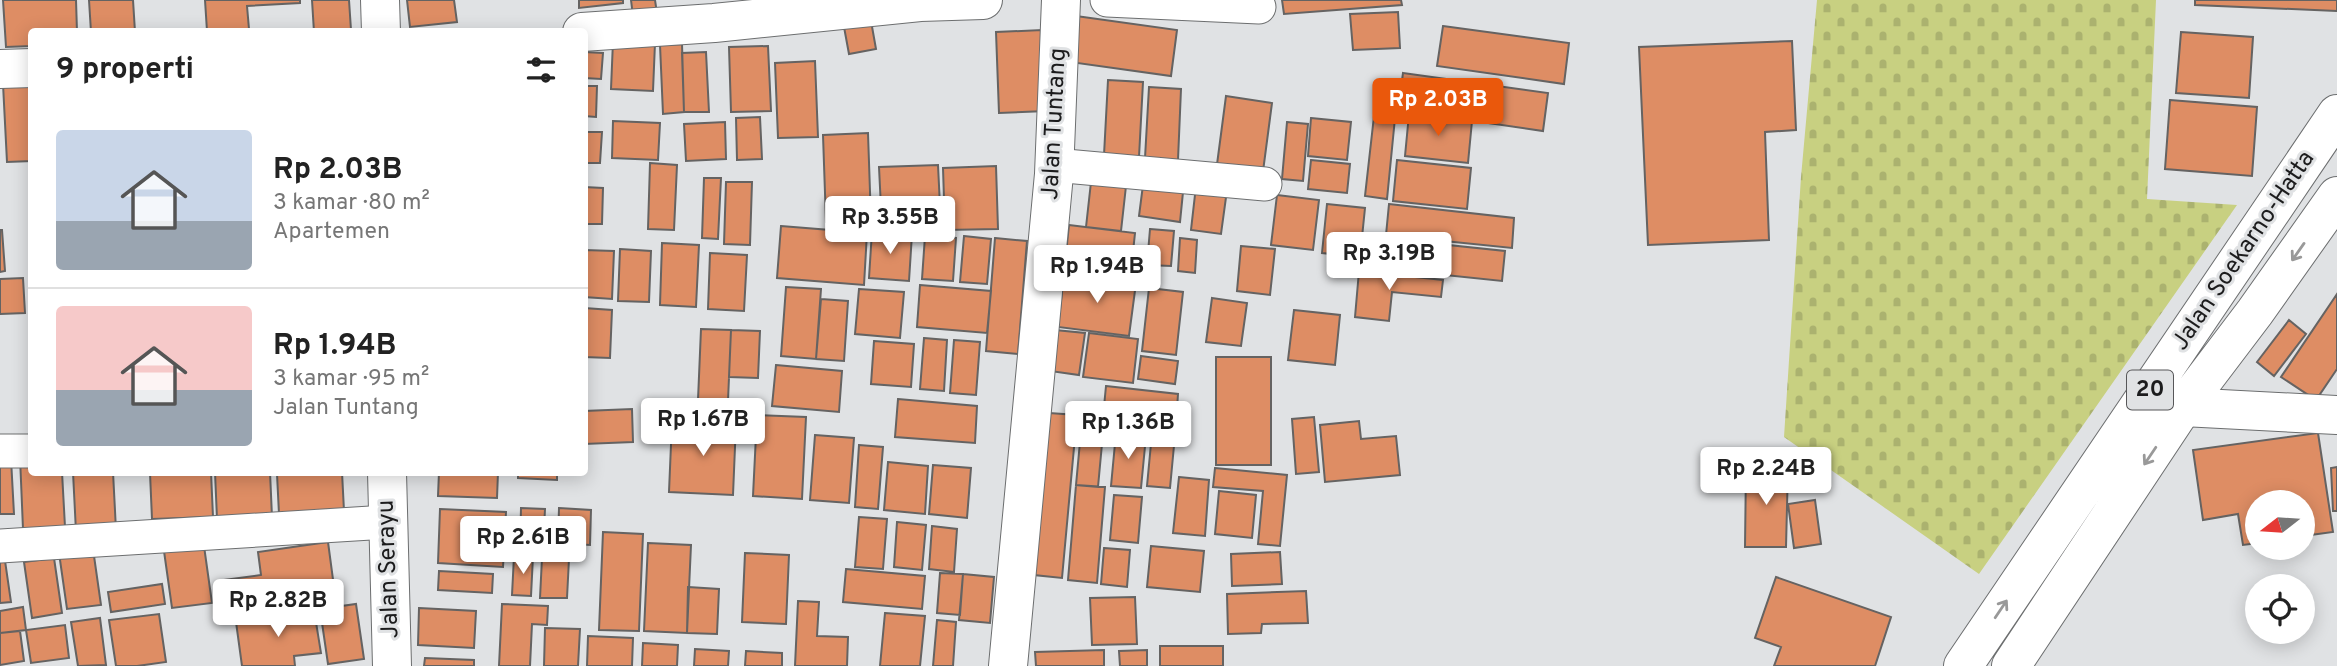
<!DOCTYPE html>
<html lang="id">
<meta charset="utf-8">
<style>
body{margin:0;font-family:Overpass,sans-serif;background:#f6f6f6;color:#222;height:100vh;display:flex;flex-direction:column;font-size:26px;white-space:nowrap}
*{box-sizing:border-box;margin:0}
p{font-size:23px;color:#767676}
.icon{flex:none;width:38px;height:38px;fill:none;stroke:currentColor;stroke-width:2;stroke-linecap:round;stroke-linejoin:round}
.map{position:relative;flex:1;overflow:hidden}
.side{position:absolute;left:28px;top:28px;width:560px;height:448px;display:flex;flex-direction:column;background:#fff;border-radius:7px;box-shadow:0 4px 18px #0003}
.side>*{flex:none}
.needle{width:46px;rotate:253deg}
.fabs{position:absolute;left:2245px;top:490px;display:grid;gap:14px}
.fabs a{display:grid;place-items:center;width:70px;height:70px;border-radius:50%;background:#fff;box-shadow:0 4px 18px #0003;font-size:35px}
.price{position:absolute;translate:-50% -60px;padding:0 16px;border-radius:7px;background:#fff;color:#222;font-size:23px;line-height:46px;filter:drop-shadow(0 2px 4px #0008)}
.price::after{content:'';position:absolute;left:50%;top:42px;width:21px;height:16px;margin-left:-10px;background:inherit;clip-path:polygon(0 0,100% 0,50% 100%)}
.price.selected{background:#ea580c;color:#fff}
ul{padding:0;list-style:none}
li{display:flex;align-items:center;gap:21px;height:175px;padding:0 28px}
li+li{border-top:2px solid #e0e0e0}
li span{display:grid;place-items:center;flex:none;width:196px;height:140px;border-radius:7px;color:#555}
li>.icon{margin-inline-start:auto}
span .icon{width:84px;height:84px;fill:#fffc;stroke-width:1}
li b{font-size:30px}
h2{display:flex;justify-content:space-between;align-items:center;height:84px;padding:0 28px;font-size:30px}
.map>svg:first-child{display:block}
.cemetery{fill:url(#cemetery-stones)}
.building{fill:#de8d64;stroke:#656362;stroke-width:2}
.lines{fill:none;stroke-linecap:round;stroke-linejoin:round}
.minor-casing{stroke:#6c6e6f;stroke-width:35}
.tertiary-casing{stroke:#6c6e6f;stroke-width:40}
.secondary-casing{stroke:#6c6e6f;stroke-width:40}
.trunk-casing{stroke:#6c6e6f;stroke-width:40}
.minor{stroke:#fff;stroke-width:33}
.tertiary{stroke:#fff;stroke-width:38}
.secondary{stroke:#fff;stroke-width:38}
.trunk{stroke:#fff;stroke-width:38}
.oneway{stroke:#999}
.labels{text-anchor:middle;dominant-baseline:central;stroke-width:6;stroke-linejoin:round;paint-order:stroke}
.shield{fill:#e0e2e4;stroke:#575759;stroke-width:2}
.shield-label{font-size:23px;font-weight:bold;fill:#1c1c1d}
.street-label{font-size:24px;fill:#1c1c1d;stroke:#e0e2e4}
</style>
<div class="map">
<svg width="2337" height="666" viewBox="0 0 2337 666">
<defs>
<pattern id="cemetery-stones" width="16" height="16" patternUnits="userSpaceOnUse" patternTransform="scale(1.75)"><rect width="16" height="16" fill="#c8d081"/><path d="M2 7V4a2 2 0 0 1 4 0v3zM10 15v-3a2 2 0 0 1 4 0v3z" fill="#abb26f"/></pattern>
</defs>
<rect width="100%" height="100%" fill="#e0e2e4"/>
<path class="cemetery" d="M1817,0H2156L2147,199L2237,205L1979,574L1784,437L1801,177Z"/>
<path class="building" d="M3,0H76L77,32H32V46L6,47Z
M89,0H133L135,32H91Z
M205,0H300V3L247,6L249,29L207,31Z
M312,0H349L351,30L314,32Z
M407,0H454L457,22L410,27Z
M579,0H623V3L579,8Z
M631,0H655L658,20L634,24Z
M1282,0H1401L1402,5L1284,14Z
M2195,0H2337V11L2195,5Z
M1398,12L1400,48L1353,50L1350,14Z
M1076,16L1177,30L1171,76L1070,62Z
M871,21L876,49L849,54L844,27Z
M1443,26L1569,43L1564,84L1437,66Z
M1042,30L1046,111L999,113L996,32Z
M2181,32L2253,37L2249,98L2176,93Z
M613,41L655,43L653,91L611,89Z
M1792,41L1796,130L1765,132L1769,240L1648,245L1639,47Z
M682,44L684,112L663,114L660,45Z
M768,46L771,111L731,112L729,47Z
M584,52L603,53L601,79L584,78Z
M706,52L709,112H684L682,53Z
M815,61L818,137L778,138L775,63Z
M1403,73L1548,93L1543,131L1398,110Z
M1108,80L1143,82L1139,157L1104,155Z
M32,83V161L7,162L3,84Z
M584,86H597L596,117L584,116Z
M1149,87L1181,89L1178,160L1145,158Z
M1226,96L1272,103L1262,179L1216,172Z
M2170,100L2257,107L2252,176L2165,169Z
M1409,114L1472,121L1468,163L1405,156Z
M1374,116L1395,118L1387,199L1365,196Z
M760,117L762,159L737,160L736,118Z
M1311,118L1351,122L1347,160L1308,156Z
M613,121L660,123L658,160L612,158Z
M725,122L726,159L686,161L684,124Z
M1287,122L1308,124L1303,181L1282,179Z
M584,132H602L600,163H584Z
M868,133L871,221L826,222L823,135Z
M1311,160L1350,164L1347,193L1308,189Z
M1397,160L1471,168L1467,209L1393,201Z
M650,163L677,165L674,230L648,229Z
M938,165L940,206L881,208L879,167Z
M996,166L998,229L945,230L943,168Z
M1092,173L1127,177L1121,231L1086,227Z
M1144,177L1184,182L1180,222L1139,216Z
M704,178H721L718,239L702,238Z
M726,182H752L750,245L724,244Z
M1196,186L1227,190L1221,234L1191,230Z
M584,187L603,188L602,224H584Z
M1277,195L1319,200L1313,250L1271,245Z
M1327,204L1365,208L1360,257L1322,253Z
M1389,204L1514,218L1512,248L1386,235Z
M1069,225L1135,233L1130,280L1064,272Z
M781,226L867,233L864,285L777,278Z
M1150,229L1174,231L1171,266L1147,265Z
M0,230H2L5,271L0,272Z
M872,231L912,234L909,281L869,278Z
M925,236L956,238L953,281L922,279Z
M964,236L991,239L987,284L960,282Z
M1372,237L1505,251L1502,281L1369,267Z
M995,238L1027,241L1018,354L986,351Z
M1180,238L1197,240L1195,273L1178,271Z
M662,243L699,245L696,307L660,305Z
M1241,246L1275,249L1270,295L1237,291Z
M620,249L651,251L649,302L618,301Z
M584,250L614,251L612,299L584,297Z
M710,253L747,255L744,311L708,309Z
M1359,271L1443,280L1441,297L1392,292L1389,321L1355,317Z
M1064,274L1136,283L1129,336L1058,327Z
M23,278L25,313L0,314V279Z
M920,285L991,291L987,333L917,327Z
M786,287L821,289L816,359L781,356Z
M1149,288L1183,292L1176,355L1142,351Z
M859,289L904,292L900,338L855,334Z
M2337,294V369L2316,400L2281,377Z
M1212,298L1247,303L1241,346L1206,342Z
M821,299L848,301L844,361L816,359Z
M584,308L612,310L610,358L584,357Z
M1294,310L1340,315L1335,365L1288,360Z
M2289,320L2306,334L2274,376L2257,362Z
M701,329L731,330L728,401L698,400Z
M731,330L760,331L758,378L729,377Z
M1055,330L1085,333L1079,375L1050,371Z
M1089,333L1138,339L1133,383L1083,377Z
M924,338L947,340L944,391L920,389Z
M954,340L980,342L976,395L950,393Z
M874,341L914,344L911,387L871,384Z
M1141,356L1178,361L1175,384L1138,379Z
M1216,357H1271V465H1216Z
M776,365L842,371L839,412L772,406Z
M1106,386L1178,394L1176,424L1103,417Z
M898,399L977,406L975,443L895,437Z
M632,409L633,442L584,444V411Z
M1049,413L1077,415L1062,578L1034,575Z
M757,415L806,417L802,499L753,496Z
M1314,417L1319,472L1296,474L1292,419Z
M672,421L736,423L733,495L669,492Z
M1359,421L1361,439L1396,436L1400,475L1325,482L1320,425Z
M1081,431L1103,433L1098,487L1076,485Z
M1116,433L1146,436L1141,488L1111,486Z
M1152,433L1175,435L1170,488L1147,486Z
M2318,433L2333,532L2303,536V502H2258V543L2243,545L2238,514L2203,520L2193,450Z
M815,435L854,438L849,503L810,500Z
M859,445L883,447L878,509L855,507Z
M32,456V472H62L65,527L23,529L20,457Z
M0,459H11L14,514H0Z
M888,462L928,466L925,514L884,510Z
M933,465L971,468L967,518L929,514Z
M1746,466L1788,467L1786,547H1745Z
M2337,467V511H2333L2331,468Z
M1215,468L1287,475L1280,546L1258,544L1263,491L1213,487Z
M73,472H113L116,530L76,532Z
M211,472L213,517L152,519L150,473Z
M215,472H270L272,517L217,519Z
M342,472L344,511L279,514L277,474Z
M439,472H498L497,498L438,496Z
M518,472H557V480L518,478Z
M1179,477L1209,480L1205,536L1173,533Z
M1076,485L1105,487L1097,583L1068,580Z
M1219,491L1256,495L1252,538L1215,534Z
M1114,495L1142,497L1138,543L1110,540Z
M1815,500L1821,544L1794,548L1788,504Z
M521,508L545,509L543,550H520Z
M559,508L591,510L590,545L558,543Z
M440,509L506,512L503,567L438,563Z
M859,517L887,519L883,569L855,567Z
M897,522L926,525L922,570L894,567Z
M932,526L957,529L954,572L929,569Z
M603,532L643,534L639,631L599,630Z
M203,539L212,603L172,608L163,544Z
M328,542L334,587L287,593L289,605L228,613L223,580L261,575L258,552Z
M648,543L691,545L687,633L644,631Z
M1151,546L1204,551L1200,592L1147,587Z
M3,547L11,602L0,603V548Z
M1104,548L1130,550L1127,587L1101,584Z
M93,549L101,605L67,609L59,553Z
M1280,552L1282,584L1232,586L1231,554Z
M745,553L789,555L786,624L742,622Z
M514,556H533L531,596L512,595Z
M54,558L62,613L32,618L24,562Z
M542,558L569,559L567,598H540Z
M846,569L925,576L922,609L843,602Z
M439,571L493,574L492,593L438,590Z
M940,573L963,574L960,615L937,613Z
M963,574L994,577L990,623L959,620Z
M1776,577L1891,617L1875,666H1774L1781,647L1755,638Z
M162,584L165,604L111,612L108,592Z
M688,587L719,589L717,634L687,633Z
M1306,591L1308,623L1262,624L1261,633L1228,634L1227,594Z
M1135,597L1137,644L1092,645L1090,598Z
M798,601L819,602L817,636L848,637L847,666H795Z
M356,604L364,659L328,664L320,609Z
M502,604L548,606L547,625L532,624L530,666H499Z
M23,607L26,630L0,633V611Z
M419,608L476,611L474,648L418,645Z
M314,610L321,653L294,656L295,666H242L236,622Z
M885,613L925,616L920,666H880Z
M159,614L166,662L137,666H116L109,620Z
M100,618L106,665L78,666L71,622Z
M937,620L956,622L953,666H933Z
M65,625L69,658L31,663L26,630Z
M545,628L580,629L578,666H544Z
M20,631L24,661L0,665V633Z
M588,636L633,638L632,666H587Z
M643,643L678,645L677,666H642Z
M1160,646H1223V666H1160Z
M695,649L729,651L728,666H694Z
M1104,650V666H1036L1035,652Z
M1147,650V666H1120L1119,651Z
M746,651L782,653V666H745Z
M425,658L474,660V666H424Z"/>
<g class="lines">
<defs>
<path id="minor" d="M1107,0L1259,7
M1054,165L1265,184
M0,451H32
M0,546L387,522"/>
<path id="tertiary" d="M582,32L714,23L920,2L983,0
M0,69L32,68
M2183,407L2337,415
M1008,666L1054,174L1061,0"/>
<path id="secondary" d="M380,0L381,32
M387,472L392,666"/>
<path id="trunk" d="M1963,666L2337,114
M2011,666L2183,407L2255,312L2337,196"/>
</defs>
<use href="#minor" class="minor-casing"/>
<use href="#tertiary" class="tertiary-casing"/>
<use href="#secondary" class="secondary-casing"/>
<use href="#trunk" class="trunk-casing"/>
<use href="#minor" class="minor"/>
<use href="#tertiary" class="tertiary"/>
<use href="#secondary" class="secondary"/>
<use href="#trunk" class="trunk"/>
</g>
<defs><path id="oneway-shaft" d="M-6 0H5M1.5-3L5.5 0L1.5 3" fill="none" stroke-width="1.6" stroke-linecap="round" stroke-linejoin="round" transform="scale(1.75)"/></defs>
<g class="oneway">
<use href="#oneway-shaft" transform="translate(2298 252) rotate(125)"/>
<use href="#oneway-shaft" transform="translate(2150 456) rotate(124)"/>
<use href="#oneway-shaft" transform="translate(2001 609) rotate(-56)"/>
</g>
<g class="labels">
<rect class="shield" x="2127" y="370.5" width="46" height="39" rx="5"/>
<g class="shield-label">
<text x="2150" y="390">20</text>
</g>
<g class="street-label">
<text transform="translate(1055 124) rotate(-87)">Jalan Tuntang</text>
<text transform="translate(2244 251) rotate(-56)">Jalan Soekarno-Hatta</text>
<text transform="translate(389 569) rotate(-92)">Jalan Serayu</text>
</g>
</g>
</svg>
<div class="fabs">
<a><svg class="needle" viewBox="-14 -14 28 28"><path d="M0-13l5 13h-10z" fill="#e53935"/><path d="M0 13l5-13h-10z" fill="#767676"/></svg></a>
<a><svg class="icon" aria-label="locate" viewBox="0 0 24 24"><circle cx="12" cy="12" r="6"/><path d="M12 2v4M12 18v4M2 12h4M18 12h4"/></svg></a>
</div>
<b class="price selected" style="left:1438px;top:138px">Rp 2.03B</b>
<b class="price" style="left:890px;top:256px">Rp 3.55B</b>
<b class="price" style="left:1389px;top:292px">Rp 3.19B</b>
<b class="price" style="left:1097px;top:305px">Rp 1.94B</b>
<b class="price" style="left:703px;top:458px">Rp 1.67B</b>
<b class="price" style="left:1128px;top:461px">Rp 1.36B</b>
<b class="price" style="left:1766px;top:507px">Rp 2.24B</b>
<b class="price" style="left:523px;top:576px">Rp 2.61B</b>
<b class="price" style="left:278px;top:639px">Rp 2.82B</b>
<section class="side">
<h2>9 properti<svg class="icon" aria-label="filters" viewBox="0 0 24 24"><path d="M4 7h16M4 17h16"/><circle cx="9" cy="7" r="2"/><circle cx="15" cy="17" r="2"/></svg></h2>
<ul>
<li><span style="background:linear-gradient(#c9d6e8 65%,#9aa5b1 0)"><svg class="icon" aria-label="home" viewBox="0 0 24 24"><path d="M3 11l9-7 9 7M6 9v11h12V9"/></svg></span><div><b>Rp 2.03B</b><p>3 kamar · 80 m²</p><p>Apartemen</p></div></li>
<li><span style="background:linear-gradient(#f6c9c9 60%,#9aa5b1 0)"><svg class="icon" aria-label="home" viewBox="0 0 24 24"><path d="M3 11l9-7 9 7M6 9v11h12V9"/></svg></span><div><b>Rp 1.94B</b><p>3 kamar · 95 m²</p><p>Jalan Tuntang</p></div></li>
</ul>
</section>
</div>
